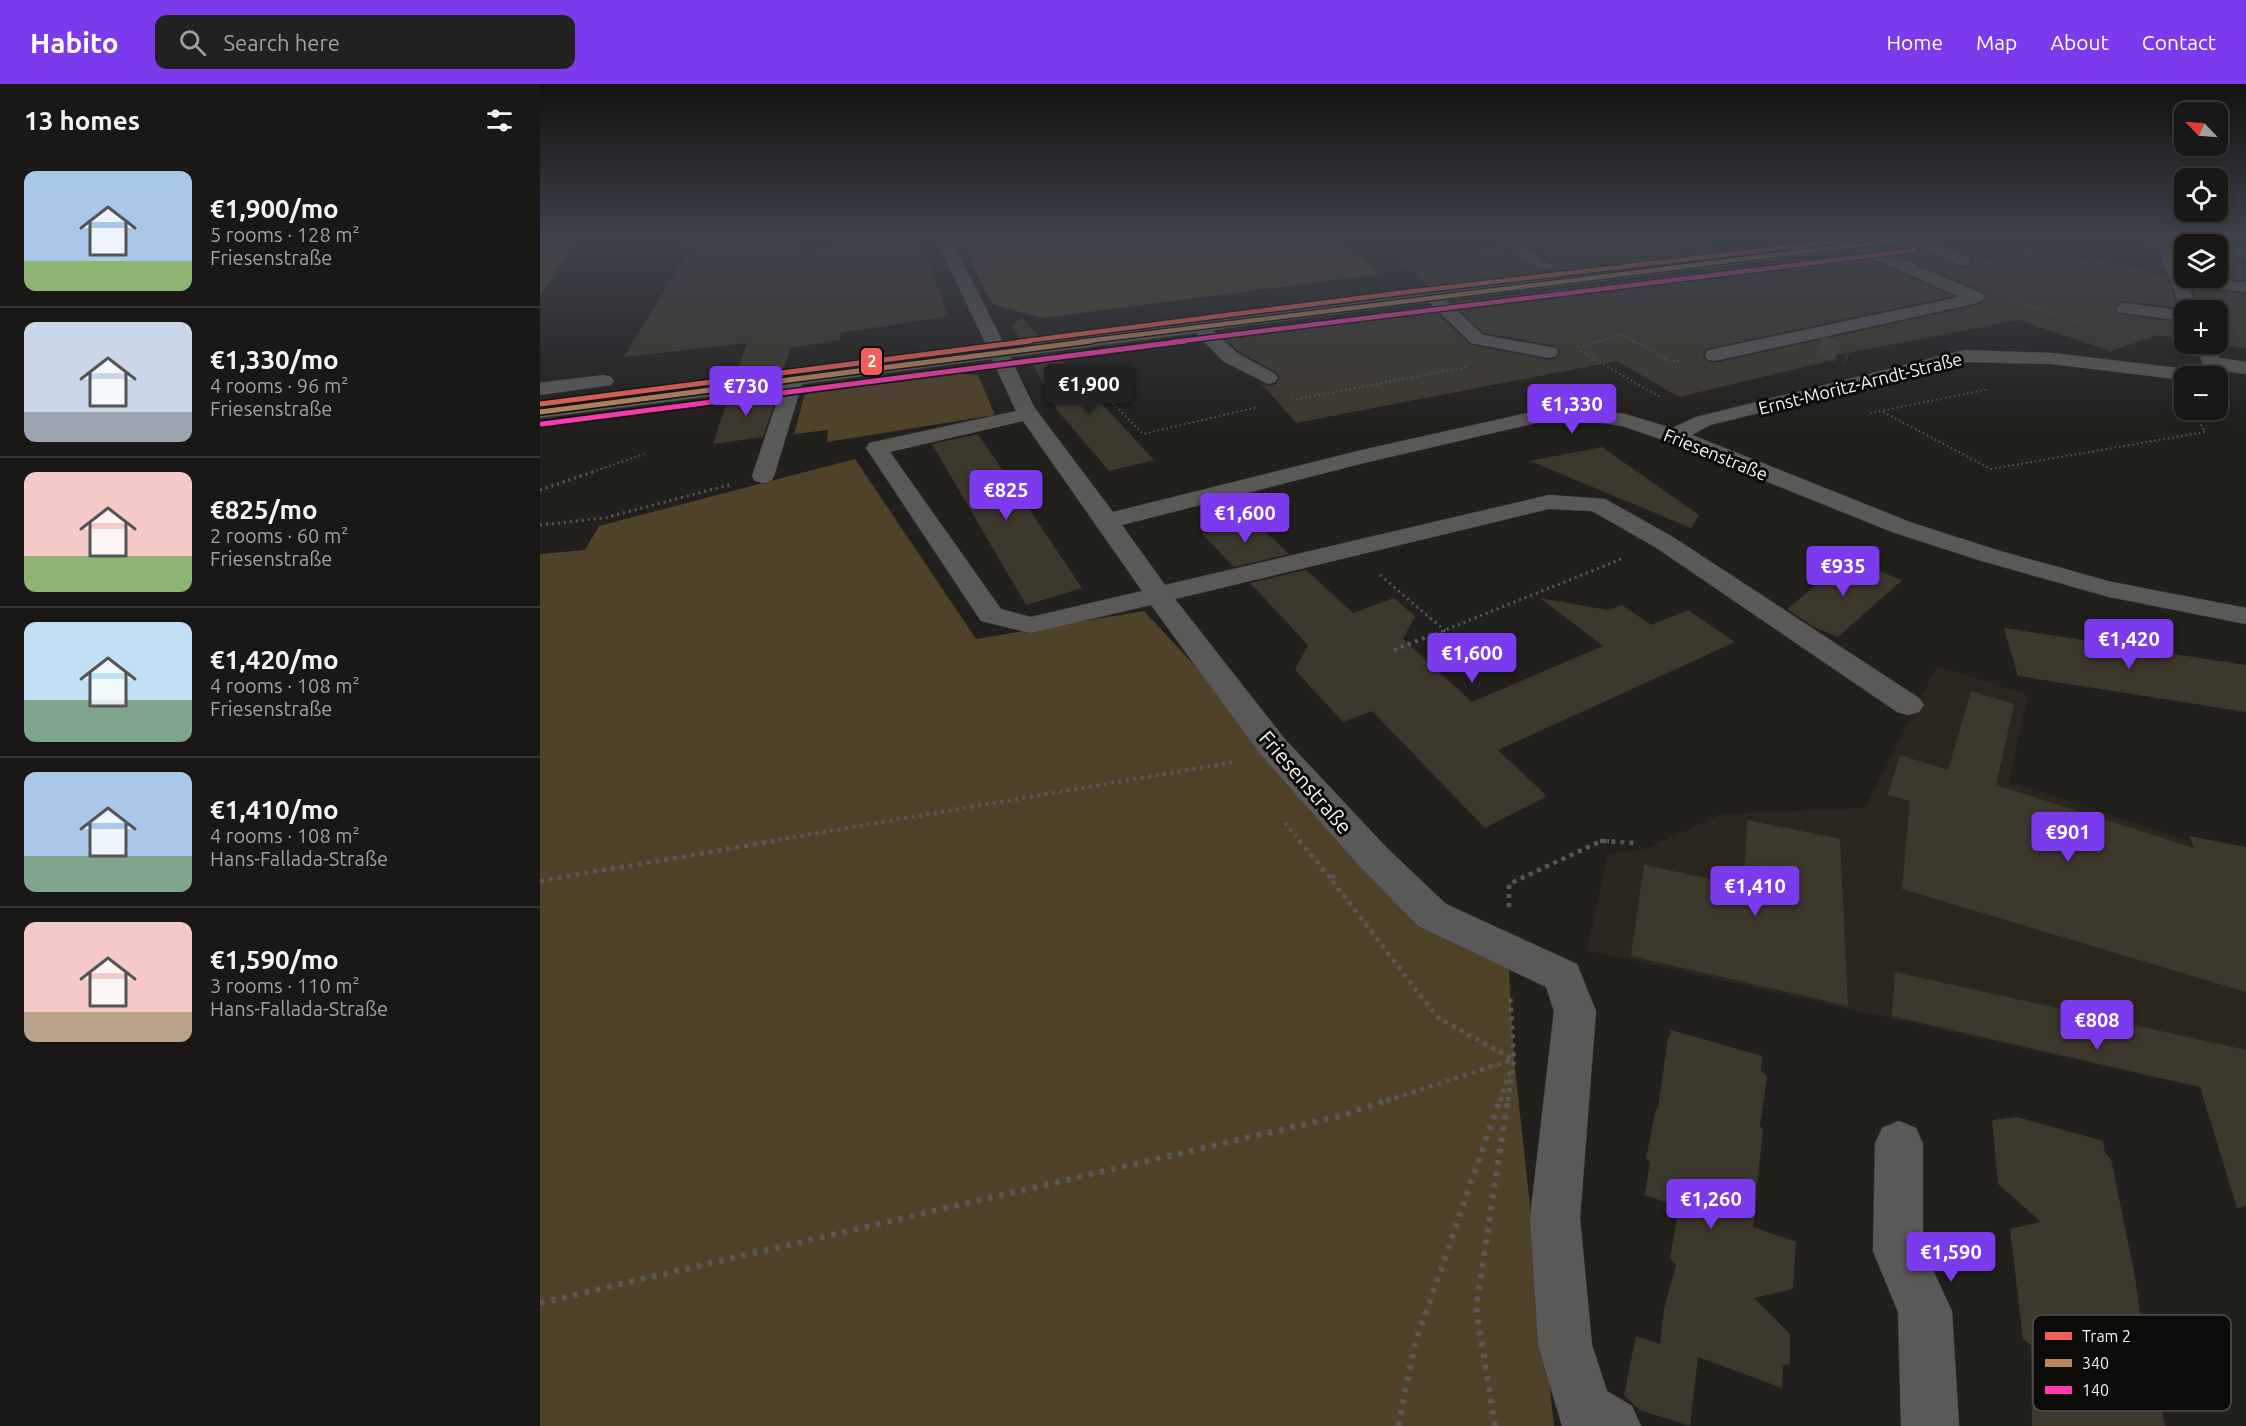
<!DOCTYPE html>
<meta charset="utf-8">
<style>
body{margin:0;font-family:Ubuntu,sans-serif;background:#23211f;color:#f1f3f6;height:100vh;display:flex;flex-direction:column;font-size:22px;white-space:nowrap}
*{box-sizing:border-box;margin:0}
p{font-size:20px;color:#9fa0a1}
.icon{flex:none;width:33px;height:33px;fill:none;stroke:currentColor;stroke-width:2;stroke-linecap:round;stroke-linejoin:round}
.map{position:relative;flex:1;overflow:hidden}
.sheet{display:flex;flex-direction:column;background:#1a1816;width:540px}
.sheet>*{flex:none}
.needle{width:39px;rotate:295deg}
.tools{position:absolute;left:1634px;top:18px;display:grid;gap:12px}
.tools a{display:grid;place-items:center;width:54px;height:54px;border-radius:12px;background:#1a1816;box-shadow:0 3px 9px #0003,0 0 0 2px #383735;font-size:30px}
.price{position:absolute;translate:-50% -51px;padding:0 14px;border-radius:6px;background:#7c3aed;color:#fff;font-size:20px;line-height:39px;filter:drop-shadow(0 2px 3px #0008)}
.price::after{content:'';position:absolute;left:50%;top:36px;width:18px;height:14px;margin-left:-9px;background:inherit;clip-path:polygon(0 0,100% 0,50% 100%)}
.price.active{background:#222;color:#fff}
ul{padding:0;list-style:none}
li{display:flex;align-items:center;gap:18px;height:150px;padding:0 24px}
li+li{border-top:2px solid #383735}
li span{display:grid;place-items:center;flex:none;width:168px;height:120px;border-radius:12px;color:#555}
li>.icon{margin-inline-start:auto}
span .icon{width:72px;height:72px;fill:#fffc;stroke-width:1}
li b{font-size:26px}
h2{display:flex;justify-content:space-between;align-items:center;height:72px;padding:0 24px;font-size:26px}
header{display:flex;align-items:center;gap:36px;box-sizing:border-box;height:84px;padding:0 30px;background:#7c3aed;color:#fff}
header strong{font-size:28px}
nav{display:flex;gap:33px;margin-inline-start:auto;font-size:21px}
.search{width:420px;height:54px;background:#23211f;display:flex;align-items:center;gap:15px;box-sizing:border-box;padding:0 21px;border-radius:12px;color:#9fa0a1;font-size:22px}
main{display:flex;flex:1;min-height:0}
.map>svg:first-child{display:block}
.built{fill:#2c271e}
.green{fill:#4f4228}
.building{fill:#3c382c}
.lines{fill:none;stroke-linecap:round;stroke-linejoin:round}
.minor-tunnel-far1{stroke:#413f3c;stroke-width:16;stroke-dasharray:16 8;stroke-linecap:butt}
.minor-tunnel{stroke:#413f3c;stroke-width:20;stroke-dasharray:20 10;stroke-linecap:butt}
.minor-casing{stroke:#3d3c3a;stroke-width:1}
.path-far5{stroke:#595856;stroke-width:1.5;stroke-dasharray:1.5 2;stroke-linecap:butt}
.path-far4{stroke:#595856;stroke-width:2;stroke-dasharray:1.5 3;stroke-linecap:butt}
.path-far3{stroke:#595856;stroke-width:3;stroke-dasharray:2 4;stroke-linecap:butt}
.path-far2{stroke:#595856;stroke-width:4;stroke-dasharray:3 4.5;stroke-linecap:butt}
.path-far1{stroke:#595856;stroke-width:4.5;stroke-dasharray:4 5;stroke-linecap:butt}
.path{stroke:#595856;stroke-width:6;stroke-dasharray:4.5 7;stroke-linecap:butt}
.minor{fill:#5a5957;fill-rule:evenodd}
.bus-1-far1-casing{stroke:#0c0b09;stroke-width:7}
.bus-1-casing{stroke:#0c0b09;stroke-width:8}
.bus-2-far1-casing{stroke:#0c0b09;stroke-width:7}
.bus-2-casing{stroke:#0c0b09;stroke-width:8}
.bus-1-far1{stroke:#bb8660;stroke-width:4.5}
.bus-1{stroke:#bb8660;stroke-width:5}
.bus-2-far1{stroke:#ff3ab0;stroke-width:4.5}
.bus-2{stroke:#ff3ab0;stroke-width:5}
.tram-1-far1-casing{stroke:#0c0b09;stroke-width:7}
.tram-1-casing{stroke:#0c0b09;stroke-width:8}
.tram-1-far1{stroke:#f06058;stroke-width:4.5}
.tram-1{stroke:#f06058;stroke-width:5}
.labels{text-anchor:middle;dominant-baseline:central;stroke-width:6;stroke-linejoin:round;paint-order:stroke}
.far-street-label{font-size:18px;fill:#f3f1ee;stroke:#0c0b09}
.street-label{font-size:21px;fill:#f3f1ee;stroke:#0c0b09}
.key{fill:#0c0b09;stroke:#51504e;stroke-width:1.5}
.key-label{font-size:16px;fill:#f3f1ee}
.line-badge{stroke:#0c0b09;stroke-width:2}
.badge-label{font-size:16px;text-anchor:middle;font-weight:bold;fill:#fff}
</style>
<header>
<strong>Habito</strong>
<div class="search"><svg class="icon" aria-label="search" viewBox="0 0 24 24"><circle cx="10" cy="10" r="6"/><path d="M15 15l6 6"/></svg>Search here</div>
<nav><a>Home</a><a>Map</a><a>About</a><a>Contact</a></nav>
</header>
<main>
<section class="sheet">
<h2>13 homes<svg class="icon" aria-label="filters" viewBox="0 0 24 24"><path d="M4 7h16M4 17h16"/><circle cx="9" cy="7" r="2"/><circle cx="15" cy="17" r="2"/></svg></h2>
<ul>
<li><span style="background:linear-gradient(#a9c7e8 75%,#8fb573 0)"><svg class="icon" aria-label="home" viewBox="0 0 24 24"><path d="M3 11l9-7 9 7M6 9v11h12V9"/></svg></span><div><b>€1,900/mo</b><p>5 rooms · 128 m²</p><p>Friesenstraße</p></div></li>
<li><span style="background:linear-gradient(#c9d6e8 75%,#9aa5b1 0)"><svg class="icon" aria-label="home" viewBox="0 0 24 24"><path d="M3 11l9-7 9 7M6 9v11h12V9"/></svg></span><div><b>€1,330/mo</b><p>4 rooms · 96 m²</p><p>Friesenstraße</p></div></li>
<li><span style="background:linear-gradient(#f6c9c9 70%,#8fb573 0)"><svg class="icon" aria-label="home" viewBox="0 0 24 24"><path d="M3 11l9-7 9 7M6 9v11h12V9"/></svg></span><div><b>€825/mo</b><p>2 rooms · 60 m²</p><p>Friesenstraße</p></div></li>
<li><span style="background:linear-gradient(#bfe0f5 65%,#7fa58c 0)"><svg class="icon" aria-label="home" viewBox="0 0 24 24"><path d="M3 11l9-7 9 7M6 9v11h12V9"/></svg></span><div><b>€1,420/mo</b><p>4 rooms · 108 m²</p><p>Friesenstraße</p></div></li>
<li><span style="background:linear-gradient(#a9c7e8 70%,#7fa58c 0)"><svg class="icon" aria-label="home" viewBox="0 0 24 24"><path d="M3 11l9-7 9 7M6 9v11h12V9"/></svg></span><div><b>€1,410/mo</b><p>4 rooms · 108 m²</p><p>Hans-Fallada-Straße</p></div></li>
<li><span style="background:linear-gradient(#f6c9c9 75%,#b9a48a 0)"><svg class="icon" aria-label="home" viewBox="0 0 24 24"><path d="M3 11l9-7 9 7M6 9v11h12V9"/></svg></span><div><b>€1,590/mo</b><p>3 rooms · 110 m²</p><p>Hans-Fallada-Straße</p></div></li>
</ul>
</section>
<div class="map">
<svg width="1706" height="1342" viewBox="0 0 1706 1342">
<rect width="100%" height="100%" fill="#22201d"/>
<path class="built" d="M1397,582L1488,611L1469,698L1650,757L1653,825L1706,842V1016L1670,1006L1047,866L1068,770L1102,766L1183,730L1325,724Z"/>
<path class="green" d="M0,154H36L0,212Z
M419,154H817L799,157L840,190L502,234L452,220Z
M396,288L438,291L455,331L287,358L288,346L254,350L266,306Z
M315,375L436,555L604,527L834,774L968,869L974,975L1014,1342H0V470L45,466L59,442Z"/>
<path class="building" d="M156,154H257L260,166L349,154H374L379,164H383L408,232L301,249L300,256L250,264L243,289L195,295L207,259L84,273Z
M1030,154H1160L1191,170L894,207L858,175L866,174L863,171L960,162L999,187H1010L1015,184L1014,180L982,160Z
M1643,154H1689L1692,162L1686,168L1690,172L1698,174L1706,196L1671,194H1677V160H1646Z
M1371,162L1422,184L1430,182L1433,177L1432,174L1435,173L1448,176L1488,163L1545,177L1554,174L1626,192L1639,224L1584,217L1574,225L1578,230L1644,239V255L1618,251L1571,267L1479,236L1291,272L1298,275L1139,313L1077,277L756,339L721,299L729,302L736,300L740,294L737,289L698,267L680,250L890,222L931,261L1010,276L1017,274L1020,269L1016,262L944,249L911,218L1316,169L1413,212L1166,265L1163,270L1165,276L1174,279L1437,221L1447,215L1444,208L1345,166Z
M1652,204L1706,210V264L1675,260L1677,226H1660Z
M482,234L502,255L481,258L472,241Z
M515,269L614,376L569,387L518,327L489,273Z
M239,306L223,353L173,360L189,312Z
M438,350L489,425L542,504L486,521L392,360Z
M1062,363L1159,431L1151,444L990,377Z
M715,438L749,470L694,483L662,450Z
M1308,475L1362,496L1298,553L1274,543L1247,525Z
M766,486L813,529L854,514L875,532L863,555L932,618L1063,562L1000,514L1068,526L1082,521L1111,541L1148,526L1195,558L958,666L1007,712L945,744L832,627L803,638L755,586L768,561L710,499Z
M1464,544L1706,581V628L1478,592Z
M1431,607L1474,620L1456,701L1654,764L1649,752L1706,763V908L1362,805L1370,717L1348,711L1360,671L1408,686Z
M1207,736L1300,755L1308,922L1091,872L1104,781L1204,802Z
M1355,888L1706,966V1122L1697,1124L1660,1003L1352,932Z
M1131,946L1222,972L1221,987L1227,992L1220,1042L1223,1045L1213,1143L1256,1158L1253,1205L1214,1214L1250,1250V1280L1243,1282L1242,1304L1158,1273L1150,1342L1100,1326L1084,1311L1096,1252L1120,1260L1124,1225L1136,1181L1130,1174L1139,1123L1105,1111L1110,1078L1106,1074L1116,1025H1118L1128,953H1130Z
M1477,1033L1563,1057L1565,1069L1571,1075L1595,1193L1601,1237L1604,1238L1609,1258L1616,1267L1622,1295L1616,1299L1625,1342H1492L1491,1261L1483,1255L1470,1145L1501,1138L1458,1100L1452,1036Z"/>
<g class="lines">
<path class="minor-tunnel-far1" d="M1677,165L1695,167"/>
<path class="minor-tunnel" d="M1279,260L1307,273"/>
<defs>
<path id="minor" d="M139,154H153L150,164H140Z
M396,154H410L465,262L1336,154H1383L1428,174L1431,177L1428,180L1423,182L1369,159L1333,163L1443,210L1445,214L1437,219L1174,277L1167,275L1165,271L1167,267L1174,265L1420,213L1314,166L906,216L943,251L1016,264L1018,268L1016,272L1009,274L931,259L889,218L673,246L697,269L735,290L738,294L735,298L728,300L683,277L656,249L470,273L494,323L573,428L822,366L996,327L1039,324L1085,330L1132,344L1156,333L1425,266L1512,269L1655,286L1662,288L1665,292H1644V296L1512,280L1425,278L1170,341L1152,351L1370,438L1460,467L1572,498L1706,524V540L1569,513L1442,477L1352,448L1126,357L1082,342L1039,336L996,339L824,379L582,441L625,501L1009,411L1065,415L1133,453L1379,614L1384,621L1379,628L1368,631L1357,628L1115,463L1052,427L1009,425L635,515L744,654L847,764L906,820L1037,880L1056,927L1040,1134L1052,1261L1067,1307L1092,1322L1101,1342H1022L998,1261L990,1134L1014,927L1006,903L878,842L821,784L720,670L611,521L491,549L441,537L326,364L329,359L476,327L452,275L262,300L234,392L231,397L223,399L215,397L212,392L242,303L0,334V322L448,265ZM483,337L602,507L491,533L461,525L350,368Z
M951,154H969L1013,182L1010,185H1000Z
M1597,154L1628,156L1644,194L1706,198V208L1648,201L1658,226H1644V237L1578,228L1576,224L1584,219L1642,227L1617,162L1599,157Z
M1695,163L1706,165V173L1690,170L1688,167Z
M1655,260H1673L1679,274L1706,278V290L1685,287L1689,296L1686,300L1677,301V292H1668Z
M64,291L71,293L74,297L71,301L0,311V299Z
M1359,1037L1376,1044L1383,1060V1165L1412,1227L1419,1342H1361L1358,1228L1333,1167L1335,1060L1342,1044Z"/>
</defs>
<use href="#minor" class="minor-casing"/>
<path class="path-far5" d="M174,162L218,156V154
M153,187L164,201
M1468,216L1561,244
M1055,258L1082,251L1095,258"/>
<path class="path-far4" d="M1093,257L1130,277L1146,276
M1038,263L1061,257
M1040,267L1122,314
M752,316L927,283
M519,317L563,309L603,350L718,323
M1343,328L1451,385L1665,348L1653,326
M1330,329L1449,305
M52,388L104,370"/>
<path class="path-far3" d="M0,406L56,387
M0,441L64,434L193,400
M840,491L911,552
M890,552L1084,474"/>
<path class="path-far2" d="M909,550L952,587
M854,566L894,550
M745,739L760,757
M231,757L695,678
M1060,757H1069"/>
<path class="path-far1" d="M759,756L790,794
M795,792L790,794L898,934L973,975
M0,797L240,756
M969,823V800L1061,757L1095,759
M846,1017L974,975
M960,1017L971,984
M968,1017L974,975L970,911"/>
<path class="path" d="M0,1219L796,1033L851,1015
M858,1342L875,1260L960,1015
M955,1342L936,1223L968,1015"/>
<use href="#minor" class="minor"/>
<defs>
<path id="bus-1-far1" d="M539,258L1372,154"/>
<path id="bus-1" d="M0,328L551,257"/>
<path id="bus-2-far1" d="M634,258L1376,166"/>
<path id="bus-2" d="M2,340L645,257"/>
</defs>
<use href="#bus-1-far1" class="bus-1-far1-casing"/>
<use href="#bus-1" class="bus-1-casing"/>
<use href="#bus-2-far1" class="bus-2-far1-casing"/>
<use href="#bus-2" class="bus-2-casing"/>
<use href="#bus-1-far1" class="bus-1-far1"/>
<use href="#bus-1" class="bus-1"/>
<use href="#bus-2-far1" class="bus-2-far1"/>
<use href="#bus-2" class="bus-2"/>
<defs>
<path id="tram-1-far1" d="M478,258L867,208L1327,154"/>
<path id="tram-1" d="M0,320L490,257"/>
</defs>
<use href="#tram-1-far1" class="tram-1-far1-casing"/>
<use href="#tram-1" class="tram-1-casing"/>
<use href="#tram-1-far1" class="tram-1-far1"/>
<use href="#tram-1" class="tram-1"/>
</g>
<linearGradient id="sky" x2="0" y2="1"><stop stop-color="#131210"/><stop offset="0.45" stop-color="#3e424c"/><stop offset="1" stop-color="#3e424c" stop-opacity="0"/></linearGradient>
<rect width="1706" height="342" fill="url(#sky)"/>
<g class="labels">
<g class="far-street-label">
<text transform="translate(1320 299) rotate(-14)">Ernst-Moritz-Arndt-Straße</text>
<text transform="translate(1176 370) rotate(22)">Friesenstraße</text>
</g>
<g class="street-label">
<text transform="translate(766 698) rotate(49)">Friesenstraße</text>
</g>
</g>
<rect x="1493" y="1231" width="198" height="96" rx="9" class="key"/>
<rect x="1505" y="1248" width="27" height="8" fill="#f06058"/>
<rect x="1505" y="1275" width="27" height="8" fill="#bb8660"/>
<rect x="1505" y="1302" width="27" height="8" fill="#ff3ab0"/>
<g class="key-label">
<text x="1542" y="1258">Tram 2</text>
<text x="1542" y="1285">340</text>
<text x="1542" y="1312">140</text>
</g>
<rect class="line-badge" x="320" y="263" width="23" height="29" rx="6" fill="#f06058"/>
<g class="badge-label">
<text x="332" y="283">2</text>
</g>
</svg>
<div class="tools">
<a><svg class="needle" viewBox="-14 -14 28 28"><path d="M0-13l5 13h-10z" fill="#e53935"/><path d="M0 13l5-13h-10z" fill="#9fa0a1"/></svg></a>
<a><svg class="icon" aria-label="locate" viewBox="0 0 24 24"><circle cx="12" cy="12" r="6"/><path d="M12 2v4M12 18v4M2 12h4M18 12h4"/></svg></a>
<a><svg class="icon" aria-label="layers" viewBox="0 0 24 24"><path d="M12 4l9 5-9 5-9-5zM3 14l9 5 9-5"/></svg></a>
<a>+</a>
<a>−</a>
</div>
<b class="price active" style="left:549px;top:331px">€1,900</b>
<b class="price" style="left:206px;top:333px">€730</b>
<b class="price" style="left:1032px;top:351px">€1,330</b>
<b class="price" style="left:466px;top:437px">€825</b>
<b class="price" style="left:705px;top:460px">€1,600</b>
<b class="price" style="left:1303px;top:513px">€935</b>
<b class="price" style="left:1589px;top:586px">€1,420</b>
<b class="price" style="left:932px;top:600px">€1,600</b>
<b class="price" style="left:1528px;top:779px">€901</b>
<b class="price" style="left:1215px;top:833px">€1,410</b>
<b class="price" style="left:1557px;top:967px">€808</b>
<b class="price" style="left:1171px;top:1146px">€1,260</b>
<b class="price" style="left:1411px;top:1199px">€1,590</b>
</div>
</main>
